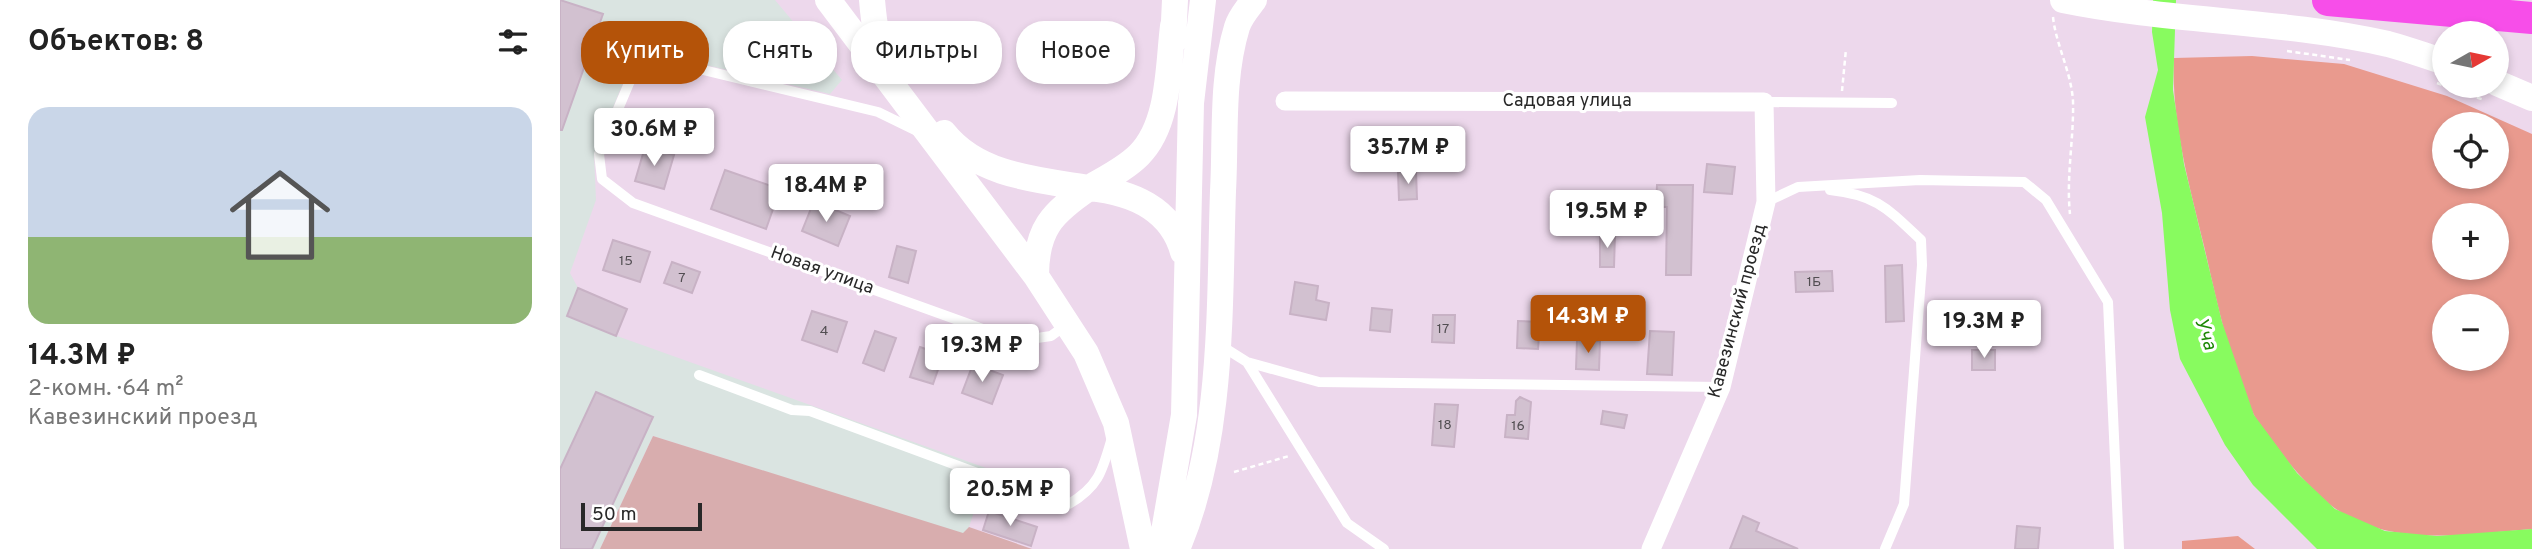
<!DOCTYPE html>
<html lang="ru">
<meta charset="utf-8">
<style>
body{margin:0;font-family:Overpass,sans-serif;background:#f6f6f6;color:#222;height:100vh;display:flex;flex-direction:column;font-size:26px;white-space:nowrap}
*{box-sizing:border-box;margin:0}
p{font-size:23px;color:#767676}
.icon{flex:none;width:38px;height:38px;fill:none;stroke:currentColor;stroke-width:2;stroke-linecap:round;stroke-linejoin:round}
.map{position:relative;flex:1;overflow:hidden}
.side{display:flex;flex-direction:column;background:#fff;width:560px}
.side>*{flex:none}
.top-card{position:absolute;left:21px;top:21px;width:665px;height:63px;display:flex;gap:14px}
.needle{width:46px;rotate:81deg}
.tools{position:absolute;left:1872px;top:21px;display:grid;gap:14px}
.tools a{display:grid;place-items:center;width:77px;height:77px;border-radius:50%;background:#fff;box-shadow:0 4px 10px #0003;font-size:35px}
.scale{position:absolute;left:21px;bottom:18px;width:121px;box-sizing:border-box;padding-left:7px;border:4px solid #282828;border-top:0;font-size:19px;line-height:24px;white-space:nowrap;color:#282828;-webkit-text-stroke:5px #fff;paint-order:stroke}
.price{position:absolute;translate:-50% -60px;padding:0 16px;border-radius:7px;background:#fff;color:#222;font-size:23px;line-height:46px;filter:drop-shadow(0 2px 4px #0008)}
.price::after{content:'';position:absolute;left:50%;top:42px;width:21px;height:16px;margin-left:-10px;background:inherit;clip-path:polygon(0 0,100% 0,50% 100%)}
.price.selected{background:#b45309;color:#fff}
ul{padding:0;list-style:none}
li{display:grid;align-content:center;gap:14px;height:371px;padding:0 28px}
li+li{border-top:2px solid #e0e0e0}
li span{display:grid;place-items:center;height:217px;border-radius:21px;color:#555}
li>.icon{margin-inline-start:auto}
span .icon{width:126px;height:126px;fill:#fffc;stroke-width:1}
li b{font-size:30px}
h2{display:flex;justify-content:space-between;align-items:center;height:84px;padding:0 28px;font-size:30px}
.tag{padding:0 24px;border-radius:28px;background:#fff;box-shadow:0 4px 10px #0003;font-size:24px;line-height:63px}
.tag.selected{background:#b45309;color:#fff}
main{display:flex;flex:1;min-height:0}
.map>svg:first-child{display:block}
.industrial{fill:#dae4e1}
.green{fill:#e99a8e;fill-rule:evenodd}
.cemetery{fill:#d8adae}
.water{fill:#88fb5f}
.building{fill:#d2c1d0;stroke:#c8b2c5;stroke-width:2}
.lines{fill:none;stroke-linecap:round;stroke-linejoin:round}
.path{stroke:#fff;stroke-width:2.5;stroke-dasharray:5 3.5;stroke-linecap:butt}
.service{stroke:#fff;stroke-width:10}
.minor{stroke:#fff;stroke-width:19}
.secondary{stroke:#fff;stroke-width:26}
.trunk{stroke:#f74ee9;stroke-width:32}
.labels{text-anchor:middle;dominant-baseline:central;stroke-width:6;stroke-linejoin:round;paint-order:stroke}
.number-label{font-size:14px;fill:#524e52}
.street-label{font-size:18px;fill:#282828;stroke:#fff}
.water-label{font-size:19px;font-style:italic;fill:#1b8703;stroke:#fff}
</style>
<main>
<section class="side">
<h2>Объектов: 8<svg class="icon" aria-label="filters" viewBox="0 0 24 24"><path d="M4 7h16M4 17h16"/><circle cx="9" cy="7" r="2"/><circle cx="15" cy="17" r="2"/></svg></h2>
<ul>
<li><span style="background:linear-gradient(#c9d6e8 60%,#8fb573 0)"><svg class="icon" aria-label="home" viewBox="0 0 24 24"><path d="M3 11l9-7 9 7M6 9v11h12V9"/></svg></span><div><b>14.3M ₽</b><p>2-комн. · 64 m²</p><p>Кавезинский проезд</p></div></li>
</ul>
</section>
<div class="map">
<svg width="1972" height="549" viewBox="0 0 1972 549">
<rect width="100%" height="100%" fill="#edd8ec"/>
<path class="industrial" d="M0,0H215L282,80L270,94L77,49L34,154L36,200L10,273L18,288L67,309L57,336L440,473L420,494L409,527L403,534L93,436L40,549H0Z"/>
<path class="green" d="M1692,56L1784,64L1887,96L1972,134V529C1908,534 1833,548 1776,509C1754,495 1704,437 1693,413C1669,361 1657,302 1644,246C1629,184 1611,121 1614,58ZM1885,124H1937V177H1885ZM1885,215H1937V268H1885ZM1885,306H1937V359H1885Z
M1678,536L1695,549H1622V541Z"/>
<path class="cemetery" d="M93,436L403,533L409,527L472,549H40Z"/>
<path class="water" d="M1593,0H1616L1613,90L1624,164L1662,322L1694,415L1737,473L1775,509L1825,531L1877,536L1972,529V549H1757L1693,485L1665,445L1620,359L1610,310L1602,213L1585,117L1598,70L1592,32Z"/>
<path class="building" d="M0,0L43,14L2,130H0Z
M85,147L114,155L104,189L75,181Z
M1147,164L1175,167L1172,194L1144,192Z
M165,170L220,189L206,229L151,209Z
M856,171L857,199L839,200L838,172Z
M1097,185H1133L1131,275H1106L1107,207H1096Z
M254,201L290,216L278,246L242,231Z
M1040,234H1055L1054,267H1040Z
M53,240L90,252L80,282L43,270Z
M337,246L356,251L348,283L329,277Z
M112,262L140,272L132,293L104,283Z
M1342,265L1344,321L1326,322L1325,266Z
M1272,271L1273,291L1236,292L1235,272Z
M735,282L758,286L756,300L769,303L766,320L730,314Z
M18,288L67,309L56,336L7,316Z
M812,308L832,310L830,332L810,330Z
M252,311L287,322L277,352L242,340Z
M873,315H895L894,343L872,342Z
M958,321L980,322L978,349L957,348Z
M315,331L336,338L324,371L303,363Z
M1090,331L1114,332L1112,375L1087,374Z
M1017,340L1040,341L1039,370L1016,369Z
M360,347L383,355L373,384L350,377Z
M1412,350H1435V370H1412Z
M413,364L443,375L432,404L402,393Z
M36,392L93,417L32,549H0V469Z
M960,397L971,402L968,439L945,437L947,415H955L956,401Z
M875,404L898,405L894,447L872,445Z
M1043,411L1067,415L1064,428L1041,424Z
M429,511L477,527L471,546L423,530Z
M1183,516L1199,523L1196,531L1238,549H1170Z
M1457,526L1480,528L1478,549H1455Z"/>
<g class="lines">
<path class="path" d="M1493,17C1496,45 1511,71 1513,101C1514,139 1506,176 1510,214
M1727,51L1790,60
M1877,83L1924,100
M1282,91L1286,49
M674,472L729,456"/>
<path class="service" d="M1204,102L1332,103
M357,131L318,112L81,55L39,154L42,179L73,203L456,341L491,336L506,325
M1270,190C1317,195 1328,209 1361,240L1362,265L1344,504L1325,549
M1206,202L1238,187L1360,180L1464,182L1486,200L1548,302L1559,549
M660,345L687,362L787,523L824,549
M687,362L759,382L1161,387
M139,375L232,410L250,411L485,498L509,504C538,487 542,472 551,441"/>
<path class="minor" d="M725,101L1204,102L1206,202L1161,387L1091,549"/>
<path class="secondary" d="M268,0L476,276L526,353L556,423L583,549
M312,0C314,24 316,44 331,64
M1503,0C1610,22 1722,20 1828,44C1847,49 1866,56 1885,62
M613,42L615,0
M1937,83L1972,98
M384,133C418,176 479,180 529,188C546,178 565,169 579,155C610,124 608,66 613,26
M476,276C476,229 492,213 529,188C571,192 611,208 623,252
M601,549L624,415L631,103L643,0
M617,549C664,439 659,309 663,191C666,138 661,79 677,27C680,17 688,8 694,0"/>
<path class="trunk" d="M1768,0L1972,18"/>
</g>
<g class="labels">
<g class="number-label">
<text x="66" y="261">15</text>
<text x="122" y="278">7</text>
<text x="1254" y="282">1Б</text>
<text x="883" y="329">17</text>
<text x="264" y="331">4</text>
<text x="885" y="425">18</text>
<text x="958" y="426">16</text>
</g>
<g class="street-label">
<text x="1007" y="101">Садовая улица</text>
<text transform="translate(262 271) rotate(20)">Новая улица</text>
<text transform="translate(1178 311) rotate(-75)">Кавезинский проезд</text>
</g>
<g class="water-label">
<text transform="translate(1645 334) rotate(71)">Уча</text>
</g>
</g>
</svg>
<div class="tools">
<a><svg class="needle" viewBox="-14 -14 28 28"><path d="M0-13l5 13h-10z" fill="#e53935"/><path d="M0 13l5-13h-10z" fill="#767676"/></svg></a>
<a><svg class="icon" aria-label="locate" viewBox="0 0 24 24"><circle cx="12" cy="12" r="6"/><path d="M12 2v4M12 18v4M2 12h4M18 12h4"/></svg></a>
<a>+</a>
<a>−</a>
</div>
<div class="scale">50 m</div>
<b class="price" style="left:94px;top:168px">30.6M ₽</b>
<b class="price" style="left:848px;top:186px">35.7M ₽</b>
<b class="price" style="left:266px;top:224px">18.4M ₽</b>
<b class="price" style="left:1047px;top:250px">19.5M ₽</b>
<b class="price selected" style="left:1028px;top:355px">14.3M ₽</b>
<b class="price" style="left:1424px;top:360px">19.3M ₽</b>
<b class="price" style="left:422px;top:384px">19.3M ₽</b>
<b class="price" style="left:450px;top:528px">20.5M ₽</b>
<div class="top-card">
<a class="tag selected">Купить</a>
<a class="tag">Снять</a>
<a class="tag">Фильтры</a>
<a class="tag">Новое</a>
</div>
</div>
</main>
